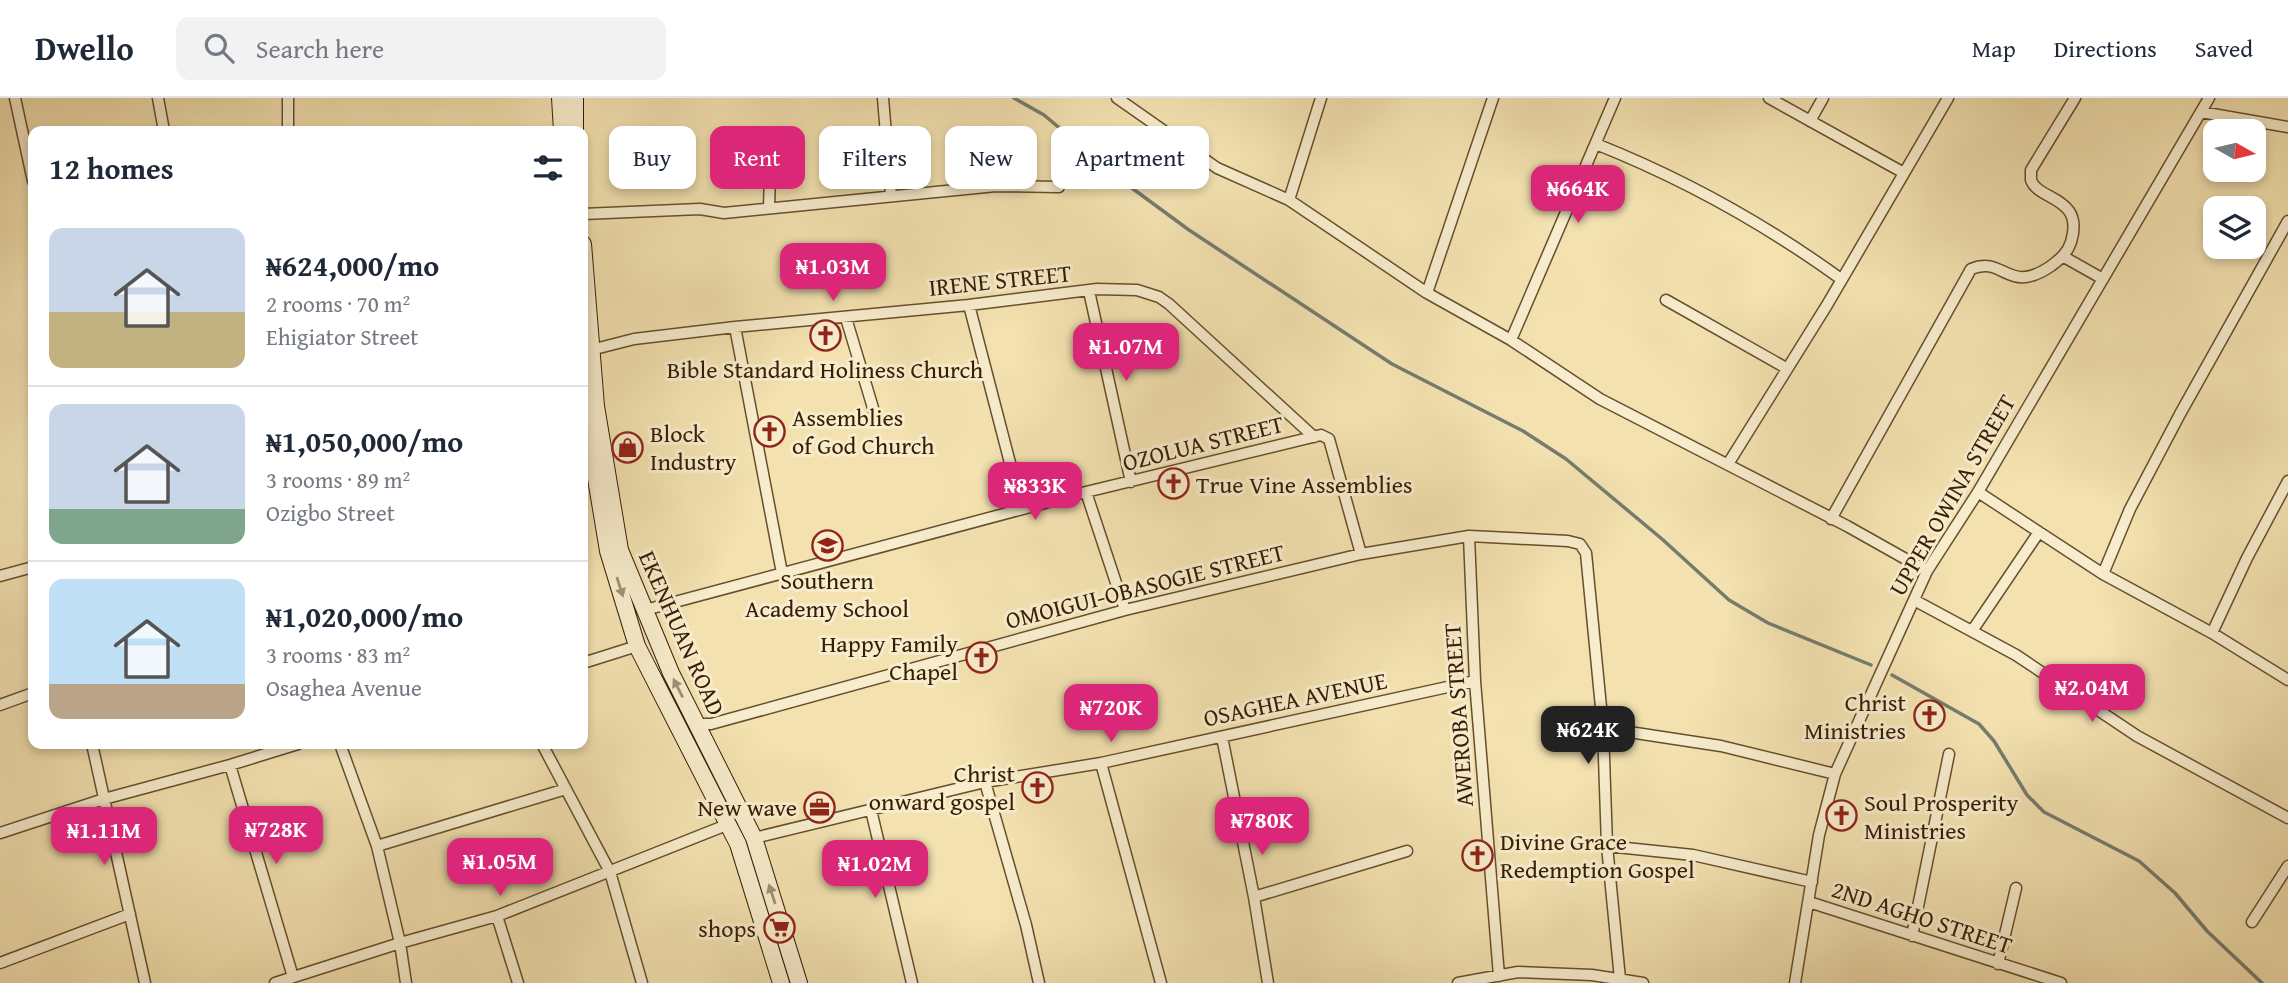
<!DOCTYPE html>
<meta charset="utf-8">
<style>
body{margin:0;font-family:"Gentium Book Plus",serif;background:#f2f2f3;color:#1f2937;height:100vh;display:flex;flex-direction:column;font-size:26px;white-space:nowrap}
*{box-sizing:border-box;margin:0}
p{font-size:23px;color:#747a83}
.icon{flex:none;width:38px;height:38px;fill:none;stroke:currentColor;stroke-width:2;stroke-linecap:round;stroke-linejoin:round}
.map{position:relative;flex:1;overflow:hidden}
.side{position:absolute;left:28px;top:28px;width:560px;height:623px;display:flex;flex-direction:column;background:#fff;border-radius:14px;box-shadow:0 4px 10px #0003}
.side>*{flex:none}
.banner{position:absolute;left:609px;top:28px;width:665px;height:63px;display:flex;gap:14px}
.needle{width:46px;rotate:98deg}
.controls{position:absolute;left:2203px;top:21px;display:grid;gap:14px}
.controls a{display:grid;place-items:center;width:63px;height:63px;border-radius:14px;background:#fff;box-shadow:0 4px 10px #0003;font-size:35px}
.price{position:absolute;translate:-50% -60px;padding:0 16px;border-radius:14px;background:#db2777;color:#fff;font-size:23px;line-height:46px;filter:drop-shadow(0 2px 4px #0008)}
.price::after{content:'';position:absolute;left:50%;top:42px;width:21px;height:16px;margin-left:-10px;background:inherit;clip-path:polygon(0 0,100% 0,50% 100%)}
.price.on{background:#222;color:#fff}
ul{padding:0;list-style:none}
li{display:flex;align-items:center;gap:21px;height:175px;padding:0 21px}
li+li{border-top:2px solid #e0e1e3}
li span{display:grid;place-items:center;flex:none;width:196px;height:140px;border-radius:14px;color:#555}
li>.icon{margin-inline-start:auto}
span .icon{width:84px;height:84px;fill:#fffc;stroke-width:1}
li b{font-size:30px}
h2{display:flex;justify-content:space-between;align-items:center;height:84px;padding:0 21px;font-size:30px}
.pill{padding:0 24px;border-radius:14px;background:#fff;box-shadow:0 4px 10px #0003;font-size:24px;line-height:63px}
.pill.on{background:#db2777;color:#fff}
header{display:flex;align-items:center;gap:42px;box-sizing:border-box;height:98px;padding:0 35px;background:#fff;border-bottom:2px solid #e0e1e3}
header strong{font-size:33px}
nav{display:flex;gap:38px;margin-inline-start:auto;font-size:24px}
.search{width:490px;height:63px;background:#f2f2f3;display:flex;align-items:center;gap:18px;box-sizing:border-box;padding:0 24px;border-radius:14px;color:#747a83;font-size:26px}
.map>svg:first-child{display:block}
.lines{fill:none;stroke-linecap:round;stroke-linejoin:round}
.stream{stroke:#757c6e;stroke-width:3.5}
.minor-casing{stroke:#664e2e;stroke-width:13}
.secondary-casing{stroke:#371d03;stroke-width:18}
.minor{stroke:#f7eccc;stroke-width:10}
.secondary{stroke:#f7eccc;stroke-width:16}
.oneway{fill:#a18f72}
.labels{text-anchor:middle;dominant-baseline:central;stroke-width:6;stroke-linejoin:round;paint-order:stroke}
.street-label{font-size:24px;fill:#371d03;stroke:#f7eccc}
.poi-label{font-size:24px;fill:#371d03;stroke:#f7eccc;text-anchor:start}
</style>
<header>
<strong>Dwello</strong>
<div class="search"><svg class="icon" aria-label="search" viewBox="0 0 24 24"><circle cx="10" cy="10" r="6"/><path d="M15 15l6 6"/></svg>Search here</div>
<nav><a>Map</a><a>Directions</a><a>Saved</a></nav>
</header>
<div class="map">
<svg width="2288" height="885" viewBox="0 0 2288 885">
<rect width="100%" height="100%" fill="#f3e1b0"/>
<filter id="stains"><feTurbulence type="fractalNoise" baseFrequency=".00286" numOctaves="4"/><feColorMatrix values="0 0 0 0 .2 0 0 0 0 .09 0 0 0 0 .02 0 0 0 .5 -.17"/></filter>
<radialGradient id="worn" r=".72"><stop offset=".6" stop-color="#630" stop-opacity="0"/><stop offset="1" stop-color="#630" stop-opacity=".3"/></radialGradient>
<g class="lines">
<path class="stream" d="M1014,0L1044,17L1121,82L1189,132L1392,266L1523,333L1566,361L1662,441L1729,502L1768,525L1871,567
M1892,577L1979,626L1994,643L2027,697L2044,714L2139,763L2175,795L2207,833L2262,885"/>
<defs>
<path id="minor" d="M15,0L33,83
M158,0L164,33
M883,0L891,98
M1117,0L1217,70L1289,102L1427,195L1511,242L1600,301L1847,428L1927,473
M1769,0L1904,75
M2201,14L2288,29
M1810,23L1823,0
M288,33V0
M1596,46C1684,81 1765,126 1841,181
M1289,102L1321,0
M769,110L771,42
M583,116L700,111L724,115L996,88L1059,89
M2064,159L2103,181
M1089,193L1131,384
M1427,195L1493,0
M1666,202L1786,270
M969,207L1022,411
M846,220L876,320
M735,229L782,475
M1511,242L1615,0
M583,254L634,241L735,229L969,207L1097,191L1137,192L1159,199L1169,206L1314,339
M1728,366L1827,207L1948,0
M1086,394L1125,512
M1978,394L2103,476L2212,535L2288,582
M1831,421L1971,171C2005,157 2007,198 2051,168C2060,161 2067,156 2071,144C2085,98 2038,103 2031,82C2031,82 2031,72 2031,72L2075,0
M1469,438L1475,583L1499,878
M2103,476L2130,411L2180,316L2288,123
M0,478L33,469
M1914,502L2016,557L2137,638L2288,720
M645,512L1086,394L1321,337L1329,341L1361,456
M1972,533L2039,434
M2212,535L2247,460L2288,383
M583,565L637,548
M0,607L33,595
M697,626H711L1125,512L1361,456L1469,438L1568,443L1580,446L1586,455L1603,630L1607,748L1620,881
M1603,630L1721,648L1835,676
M1222,639L1254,799L1268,885
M92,646L145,885
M340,646L377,748L400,845L406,885
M542,646L610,774L642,885
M1101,665L1161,885
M230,667L293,879
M985,684L1026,827L1039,885
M871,712L912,885
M0,735L104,701L230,667L298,646
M754,740L985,684L1101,665L1475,583
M377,748L566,691
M1607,748L1693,757L1812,784
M1254,799L1407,753
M1809,804L2061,885
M497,818L518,885
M2252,824L2288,768
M1912,838L1949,656
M0,865L130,816
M1998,866L2016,790
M275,885L400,845L497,818L729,726
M1458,885L1518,874L1592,877L1643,885
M1795,885L1819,737L1835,676L1927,473L1978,394L2209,0"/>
<path id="secondary" d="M560,0L562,33
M575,0V33
M583,146L596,308L620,452L671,575L754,740L799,885
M583,302L608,453L637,548L738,746L781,885"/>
</defs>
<use href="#minor" class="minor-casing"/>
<use href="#secondary" class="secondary-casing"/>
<use href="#minor" class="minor"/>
<use href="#secondary" class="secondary"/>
</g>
<defs><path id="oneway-solid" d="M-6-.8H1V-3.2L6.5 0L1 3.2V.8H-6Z" transform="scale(1.75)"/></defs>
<g class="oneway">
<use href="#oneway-solid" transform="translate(620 489) rotate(72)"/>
<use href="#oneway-solid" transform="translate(678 590) rotate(-117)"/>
<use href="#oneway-solid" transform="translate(772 796) rotate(-108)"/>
</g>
<defs>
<symbol id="church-ring" viewBox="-11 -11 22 22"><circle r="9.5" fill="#f7eccc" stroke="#8f2418" stroke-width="1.5"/><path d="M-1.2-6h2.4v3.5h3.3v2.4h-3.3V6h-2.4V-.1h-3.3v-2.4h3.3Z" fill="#8f2418"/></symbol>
<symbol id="shop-ring" viewBox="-11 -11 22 22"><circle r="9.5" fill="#f7eccc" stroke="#8f2418" stroke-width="1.5"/><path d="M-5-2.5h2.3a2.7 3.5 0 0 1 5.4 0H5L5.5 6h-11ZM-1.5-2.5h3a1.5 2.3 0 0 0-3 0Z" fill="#8f2418"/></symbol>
<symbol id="school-ring" viewBox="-11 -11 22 22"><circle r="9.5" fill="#f7eccc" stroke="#8f2418" stroke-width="1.5"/><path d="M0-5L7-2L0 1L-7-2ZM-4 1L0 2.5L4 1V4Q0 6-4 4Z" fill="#8f2418"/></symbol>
<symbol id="office-ring" viewBox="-11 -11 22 22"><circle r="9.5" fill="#f7eccc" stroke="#8f2418" stroke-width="1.5"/><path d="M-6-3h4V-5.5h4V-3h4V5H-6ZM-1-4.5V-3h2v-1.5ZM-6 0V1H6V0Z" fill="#8f2418"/></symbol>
<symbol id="supermarket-ring" viewBox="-11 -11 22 22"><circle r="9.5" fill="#f7eccc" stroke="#8f2418" stroke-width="1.5"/><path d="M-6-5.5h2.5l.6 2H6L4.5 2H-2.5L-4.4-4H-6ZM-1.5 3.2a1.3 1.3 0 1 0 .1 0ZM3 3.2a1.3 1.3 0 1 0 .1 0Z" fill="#8f2418"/></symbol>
</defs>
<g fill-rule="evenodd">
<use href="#church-ring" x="808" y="220" width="35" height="35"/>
<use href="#church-ring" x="752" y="316" width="35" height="35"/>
<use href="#shop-ring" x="610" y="332" width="35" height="35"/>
<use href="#church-ring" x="1156" y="368" width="35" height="35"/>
<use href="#school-ring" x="810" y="430" width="35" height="35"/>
<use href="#church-ring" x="964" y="542" width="35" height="35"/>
<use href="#church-ring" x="1912" y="600" width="35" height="35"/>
<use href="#church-ring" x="1020" y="672" width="35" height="35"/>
<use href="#office-ring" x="802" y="692" width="35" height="35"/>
<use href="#church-ring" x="1824" y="700" width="35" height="35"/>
<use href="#church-ring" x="1460" y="740" width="35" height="35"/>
<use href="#supermarket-ring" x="762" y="812" width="35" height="35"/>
</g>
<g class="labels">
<g class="street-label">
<text transform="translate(1000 182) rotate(-6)">IRENE STREET</text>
<text transform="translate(1203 345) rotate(-14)">OZOLUA STREET</text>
<text transform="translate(1952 397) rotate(-60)">UPPER OWINA STREET</text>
<text transform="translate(1145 488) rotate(-14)">OMOIGUI-OBASOGIE STREET</text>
<text transform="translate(682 535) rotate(66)">EKENHUAN ROAD</text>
<text transform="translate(1295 601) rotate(-12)">OSAGHEA AVENUE</text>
<text transform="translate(1458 617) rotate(-94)">AWEROBA STREET</text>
<text transform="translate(1922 819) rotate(18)">2ND AGHO STREET</text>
</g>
<g class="poi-label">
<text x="825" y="271" text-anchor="middle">Bible Standard Holiness Church</text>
<text x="792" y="319">Assemblies<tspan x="792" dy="28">of God Church</tspan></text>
<text x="650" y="335">Block<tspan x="650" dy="28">Industry</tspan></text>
<text x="1196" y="386">True Vine Assemblies</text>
<text x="827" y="482" text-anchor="middle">Southern<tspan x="827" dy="28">Academy School</tspan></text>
<text x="958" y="545" text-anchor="end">Happy Family<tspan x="958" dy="28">Chapel</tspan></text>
<text x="1906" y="604" text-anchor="end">Christ<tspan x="1906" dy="28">Ministries</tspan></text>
<text x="1015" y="675" text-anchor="end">Christ<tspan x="1015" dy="28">onward gospel</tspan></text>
<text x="1864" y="704">Soul Prosperity<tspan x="1864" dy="28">Ministries</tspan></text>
<text x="797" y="709" text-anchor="end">New wave</text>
<text x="1500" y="743">Divine Grace<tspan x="1500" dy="28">Redemption Gospel</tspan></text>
<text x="756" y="830" text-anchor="end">shops</text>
</g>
</g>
<rect width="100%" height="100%" filter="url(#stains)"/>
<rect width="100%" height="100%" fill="url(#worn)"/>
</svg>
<div class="controls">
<a><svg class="needle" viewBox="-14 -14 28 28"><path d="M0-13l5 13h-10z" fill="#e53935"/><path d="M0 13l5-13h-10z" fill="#747a83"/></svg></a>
<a><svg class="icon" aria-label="layers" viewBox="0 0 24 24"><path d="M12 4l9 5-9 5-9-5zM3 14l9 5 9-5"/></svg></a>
</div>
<b class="price" style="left:1578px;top:127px">₦664K</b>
<b class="price" style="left:833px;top:205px">₦1.03M</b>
<b class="price" style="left:1126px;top:285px">₦1.07M</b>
<b class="price" style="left:1035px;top:424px">₦833K</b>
<b class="price" style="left:2092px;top:626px">₦2.04M</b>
<b class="price" style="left:1111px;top:646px">₦720K</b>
<b class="price on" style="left:1588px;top:668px">₦624K</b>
<b class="price" style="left:1262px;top:759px">₦780K</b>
<b class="price" style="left:276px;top:768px">₦728K</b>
<b class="price" style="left:104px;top:769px">₦1.11M</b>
<b class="price" style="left:500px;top:800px">₦1.05M</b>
<b class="price" style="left:875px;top:802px">₦1.02M</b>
<div class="banner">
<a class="pill">Buy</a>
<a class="pill on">Rent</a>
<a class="pill">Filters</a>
<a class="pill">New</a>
<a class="pill">Apartment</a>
</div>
<section class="side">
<h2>12 homes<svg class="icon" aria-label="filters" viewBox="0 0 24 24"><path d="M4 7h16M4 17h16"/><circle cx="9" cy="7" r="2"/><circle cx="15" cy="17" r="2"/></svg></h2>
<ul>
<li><span style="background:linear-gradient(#c9d6e8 60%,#c2b280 0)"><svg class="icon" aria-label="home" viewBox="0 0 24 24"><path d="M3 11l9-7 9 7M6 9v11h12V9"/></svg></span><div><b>₦624,000/mo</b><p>2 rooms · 70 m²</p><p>Ehigiator Street</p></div></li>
<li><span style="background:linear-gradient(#c9d6e8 75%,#7fa58c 0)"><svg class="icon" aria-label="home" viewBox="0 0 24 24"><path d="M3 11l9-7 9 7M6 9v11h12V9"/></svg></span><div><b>₦1,050,000/mo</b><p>3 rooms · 89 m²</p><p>Ozigbo Street</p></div></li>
<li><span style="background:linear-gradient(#bfe0f5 75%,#b9a48a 0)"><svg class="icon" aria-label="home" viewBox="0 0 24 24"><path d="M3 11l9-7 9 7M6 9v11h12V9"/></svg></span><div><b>₦1,020,000/mo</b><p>3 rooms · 83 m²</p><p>Osaghea Avenue</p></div></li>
</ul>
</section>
</div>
